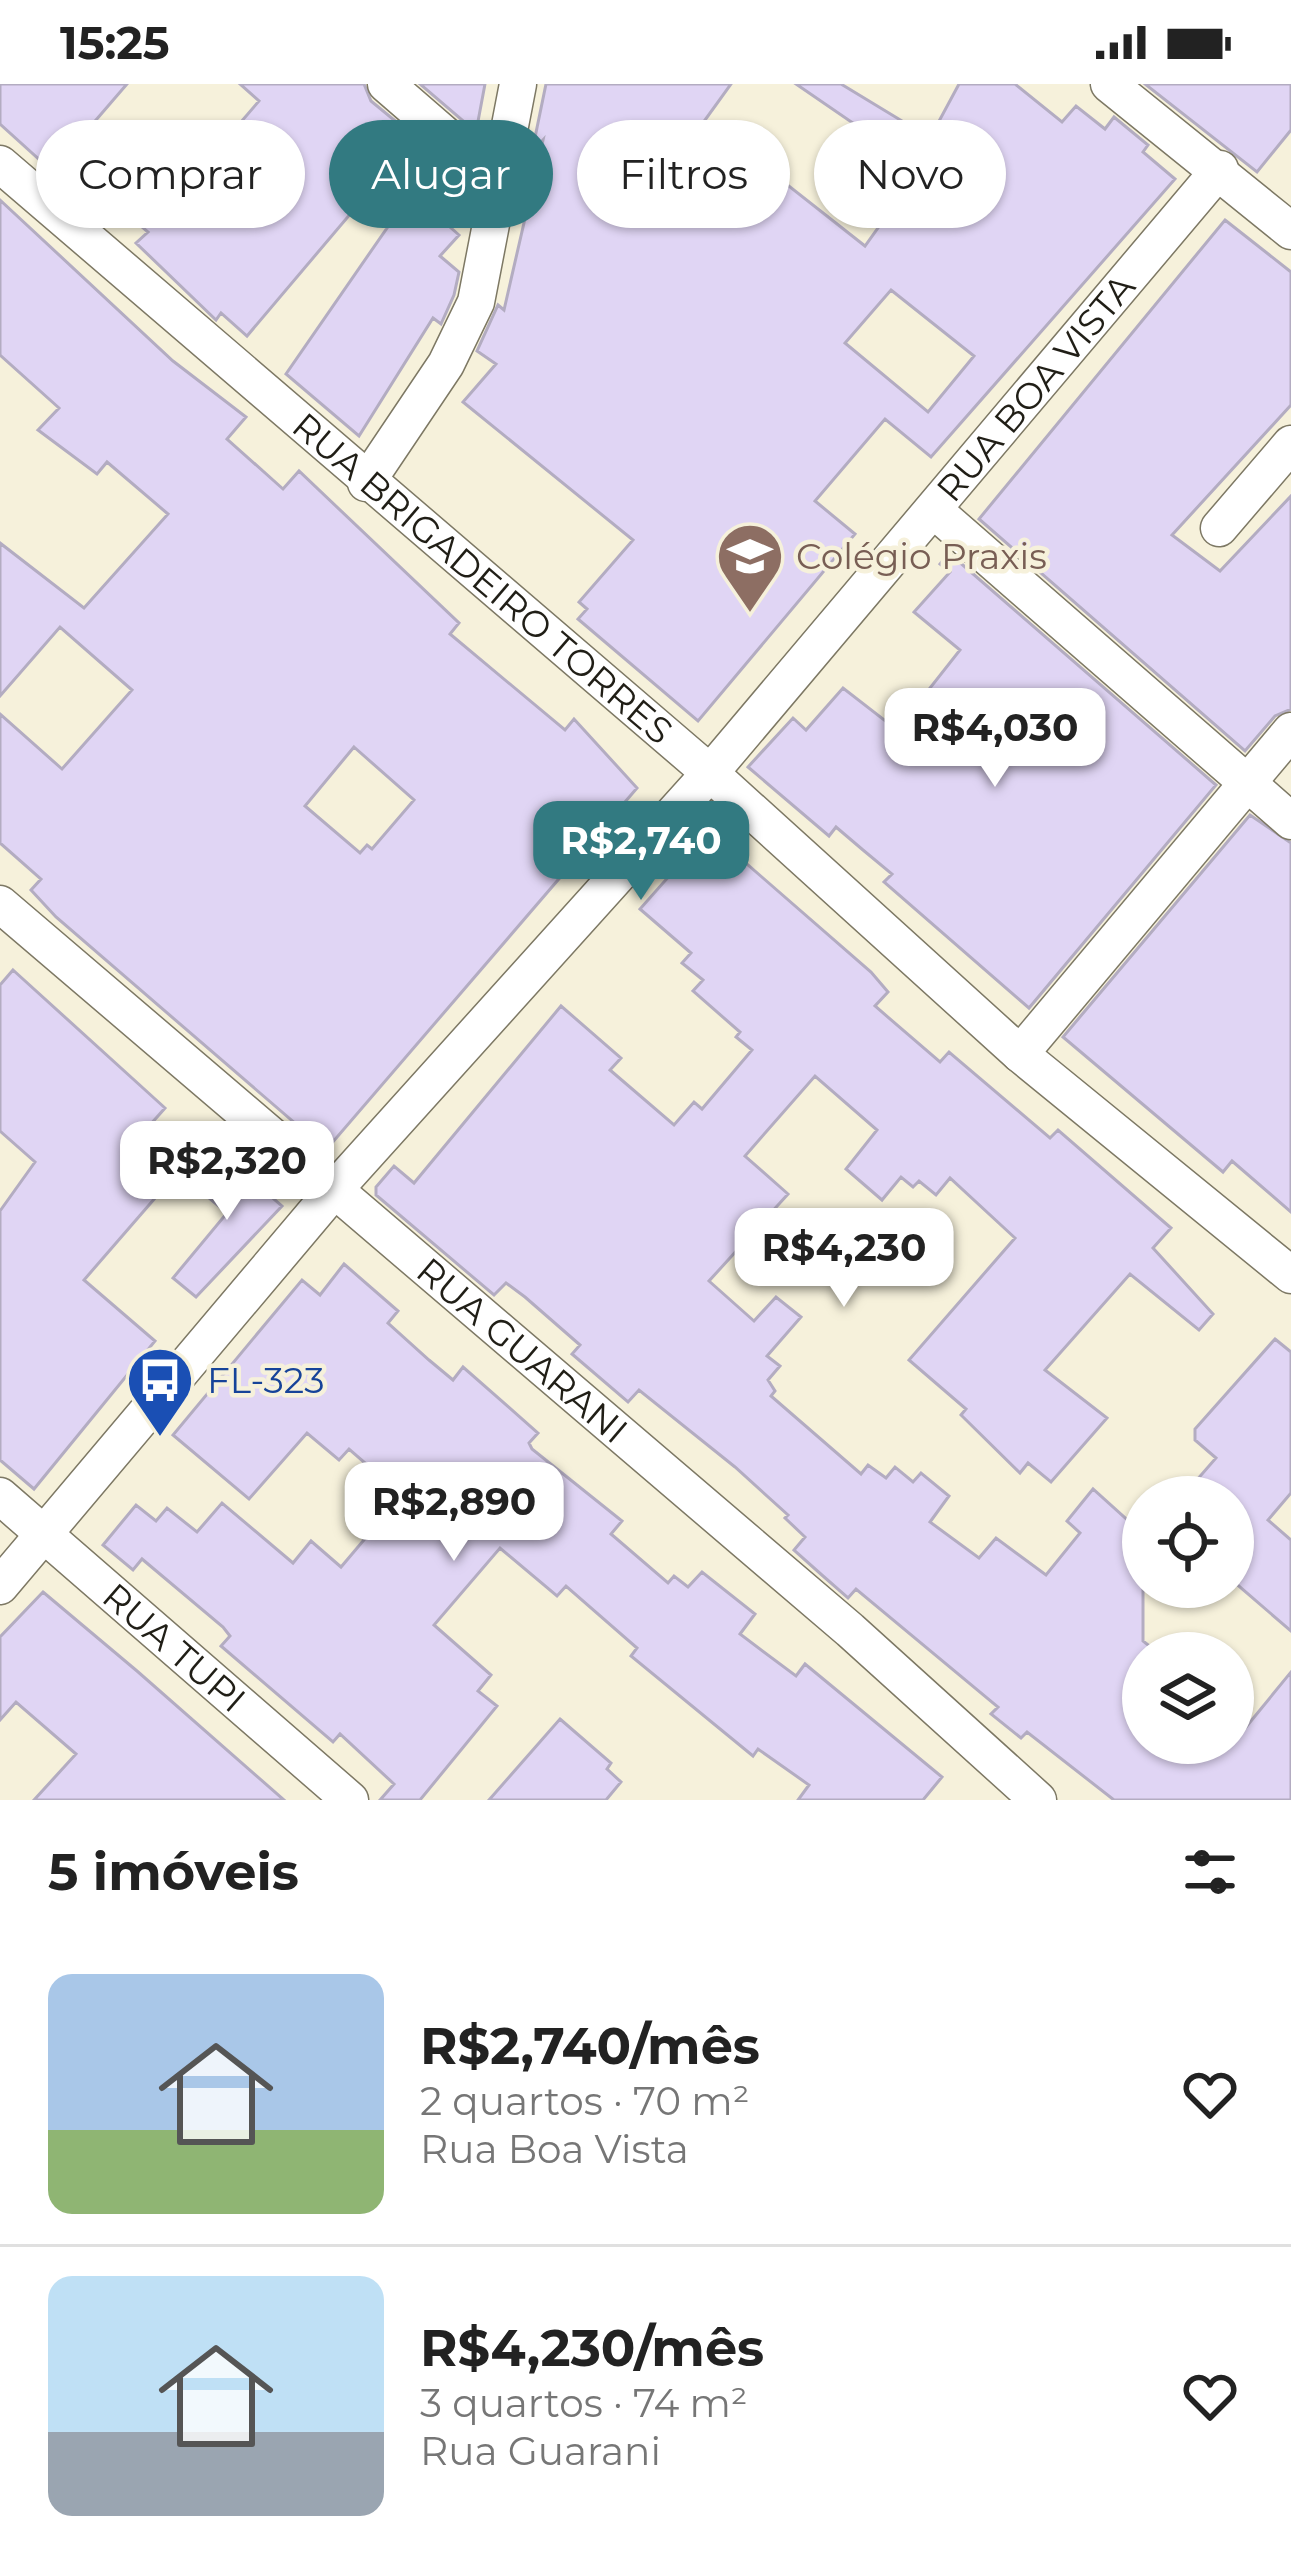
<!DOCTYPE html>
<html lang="pt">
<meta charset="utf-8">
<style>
body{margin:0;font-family:Montserrat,sans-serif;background:#f6f6f6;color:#222;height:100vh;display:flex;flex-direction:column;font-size:45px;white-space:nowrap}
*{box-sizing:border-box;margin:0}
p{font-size:39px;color:#767676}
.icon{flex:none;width:66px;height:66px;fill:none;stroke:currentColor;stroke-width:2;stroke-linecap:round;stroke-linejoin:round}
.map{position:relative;height:1716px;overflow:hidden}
.drawer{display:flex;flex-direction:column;background:#fff;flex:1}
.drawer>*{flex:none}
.guide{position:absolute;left:36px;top:36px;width:1221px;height:108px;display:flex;gap:24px}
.controls{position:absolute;left:1122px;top:1392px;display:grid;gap:24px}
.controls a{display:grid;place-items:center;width:132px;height:132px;border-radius:50%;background:#fff;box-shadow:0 3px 9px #0004;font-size:60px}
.price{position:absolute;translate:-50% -102px;padding:0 27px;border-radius:24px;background:#fff;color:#222;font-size:39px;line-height:78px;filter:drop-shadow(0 3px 6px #0008)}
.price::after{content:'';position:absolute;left:50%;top:72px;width:36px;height:27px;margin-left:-18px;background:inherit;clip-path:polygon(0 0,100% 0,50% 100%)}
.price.current{background:#327a81;color:#fff}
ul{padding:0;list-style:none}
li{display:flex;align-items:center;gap:36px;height:300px;padding:0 48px}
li+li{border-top:3px solid #e0e0e0}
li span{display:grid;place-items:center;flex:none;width:336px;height:240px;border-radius:24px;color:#555}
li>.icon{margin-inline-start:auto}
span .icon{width:144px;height:144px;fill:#fffc;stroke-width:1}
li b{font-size:51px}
h2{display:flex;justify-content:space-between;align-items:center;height:144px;padding:0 48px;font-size:51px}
.pill{padding:0 42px;border-radius:54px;background:#fff;box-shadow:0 3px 9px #0004;font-size:42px;line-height:108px}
.pill.current{background:#327a81;color:#fff}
.status{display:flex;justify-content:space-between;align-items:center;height:84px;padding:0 60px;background:#fff;direction:ltr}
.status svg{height:33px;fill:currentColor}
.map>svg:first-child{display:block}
.building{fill:#e0d5f4;stroke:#b3acc1;stroke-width:3;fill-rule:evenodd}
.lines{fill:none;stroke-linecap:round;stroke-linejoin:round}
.minor-casing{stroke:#7d7864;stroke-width:39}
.minor{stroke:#fff;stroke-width:36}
.labels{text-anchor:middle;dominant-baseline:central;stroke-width:9;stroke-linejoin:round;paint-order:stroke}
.street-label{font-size:36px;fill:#201e16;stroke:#f6f1db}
.education-label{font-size:36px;fill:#785e54;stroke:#f6f1db;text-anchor:start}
.transit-label{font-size:36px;fill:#164399;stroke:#f6f1db;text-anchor:start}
</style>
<div class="status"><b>15:25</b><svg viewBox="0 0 49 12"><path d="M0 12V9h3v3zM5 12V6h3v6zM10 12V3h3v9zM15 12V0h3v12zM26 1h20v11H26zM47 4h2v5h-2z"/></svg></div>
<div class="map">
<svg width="1291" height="1716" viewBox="0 0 1291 1716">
<rect width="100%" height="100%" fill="#f6f1db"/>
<path class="building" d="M0,0H127L52,87L0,40Z
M240,0H364L371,17L467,96L465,106L441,135L459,151L440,172L459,188L454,211L441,240L433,234L359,352L286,290L387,144L357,122L247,252L221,229L216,236L136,159L148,148L118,122L170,63L198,88L259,17Z
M420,0H485L476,48Z
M546,0H731L705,36L865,162L920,85L796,0H841L930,54L959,0H1015L1062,38L1076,22L1105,45L1114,33L1148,61L1143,68L1175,95L931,373L885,335L815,417L855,450L698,637L578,535L587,525L579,518L633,456L463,318L496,280L477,267L498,221L504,226L543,56L532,68ZM891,206L974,272L928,328L845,259Z
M1145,0H1291V46L1257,88Z
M0,116L173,277L246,333L227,355L283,405L299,387L459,539L450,550L565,646L574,635L637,704L326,1066L56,833L31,806L41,795L0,759V630L62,685L132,606L60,543L0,612V459L84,524L168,430L107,378L97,390L38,346L59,324L0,271ZM354,663L414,716L372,765L367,761L360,769L305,722Z
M1225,136L1291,188V321L1172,451L1220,487L1291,412V625L1275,632L1245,667L979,435Z
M949,469L1216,701L1029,924L884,798L892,790L863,766L836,743L829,752L748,683L793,634L806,646L843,604L897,646L960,566L914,528L950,488L940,480Z
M1250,731L1291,759V1128L1232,1077L1223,1088L1063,953Z
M709,747L871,888L888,908L875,922L940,978L949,968L1050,1054L1058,1046L1171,1144L1153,1164L1213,1230L1199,1246L1130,1190L1045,1286L1107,1334L1051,1398L1028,1379L1020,1389L961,1331L966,1325L909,1276L1015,1154L950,1094L936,1111L919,1097L913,1103L901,1093L882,1116L846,1085L877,1046L815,992L745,1072L788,1110L709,1197L754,1237L776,1213L801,1233L767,1272L780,1282L768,1296L775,1307L771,1312L861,1390L868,1381L886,1394L895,1383L913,1398L921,1389L949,1412L930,1438L979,1474L996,1454L1046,1491L1080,1449L1067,1437L1093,1405L1143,1450V1557L1152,1564L1143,1569V1659H1233L1291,1588V1716H1114L1027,1648L1021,1654L991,1630L998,1623L856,1505L848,1514L823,1492L794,1466L805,1453L785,1434L788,1431L735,1383L639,1306L628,1318L572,1270L580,1261L525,1213L506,1199L494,1211L376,1111V1103L394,1082L414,1099L561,922L621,974L610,986L674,1041L694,1018L702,1025L752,966L736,953L740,948L693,907L703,896L682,879L691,869L640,825Z
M13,886L165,1024L150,1041L188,1076L84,1196L155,1257L34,1405L0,1376V1127L35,1078L0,1047V901Z
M224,1071L282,1122L196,1213L173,1194L227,1129L195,1102Z
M344,1180L398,1227L388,1239L429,1276L453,1296L463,1283L538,1349L529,1359L532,1365L622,1437L611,1450L668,1499L674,1492L688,1503L702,1488L755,1530L740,1550L796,1592L805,1580L942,1693L923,1716H798L809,1701L758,1665L753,1672L631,1572L637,1564L566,1502L557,1512L500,1464L434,1541L491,1591L478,1607L497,1622L420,1716H380L394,1700L340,1650L333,1658L221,1562L230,1552L223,1543L142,1475L133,1486L103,1461L136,1421L156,1437L167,1424L197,1448L222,1419L293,1479L311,1457L341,1483L402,1411L349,1365L339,1376L307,1349L249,1415L173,1351L302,1196L320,1211Z
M1275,1255L1291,1268V1409L1268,1436L1291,1456V1547L1233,1497V1413H1182L1216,1374L1195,1356V1345Z
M43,1508L137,1587L284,1716H34L76,1670L16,1618L0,1636V1553Z
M560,1635L611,1679L607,1685L621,1698L606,1716H489Z"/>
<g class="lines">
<defs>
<g id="minor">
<path d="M386,0L468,71L503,89"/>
<path d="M1109,0L1291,147"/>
<path id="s1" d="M0,80L710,689L1020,970L1291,1191"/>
<path d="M366,399L446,280L476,218L518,0"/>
<path d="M935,427L1291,737"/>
<path d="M1219,444L1291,360"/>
<path id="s2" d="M0,820L850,1546L1038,1716"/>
<path d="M1020,970L1291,647"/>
<path id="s3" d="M0,1412L350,1716"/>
<path id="s4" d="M0,1502L335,1105L710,689L1220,85"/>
</g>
</defs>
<use href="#minor" class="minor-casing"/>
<use href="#minor" class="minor"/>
</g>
<defs>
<symbol id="school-pin" viewBox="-11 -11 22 30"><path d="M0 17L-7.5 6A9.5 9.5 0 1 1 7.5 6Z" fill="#8d6e63" stroke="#f6f1db"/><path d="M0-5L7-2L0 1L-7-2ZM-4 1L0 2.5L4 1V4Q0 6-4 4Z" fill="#fff"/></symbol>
<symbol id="bus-pin" viewBox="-11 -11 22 30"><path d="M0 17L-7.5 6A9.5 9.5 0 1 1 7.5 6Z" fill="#1a4fb4" stroke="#f6f1db"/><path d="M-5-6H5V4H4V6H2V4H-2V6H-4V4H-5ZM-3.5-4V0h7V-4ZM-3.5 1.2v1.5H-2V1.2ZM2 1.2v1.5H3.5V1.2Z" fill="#fff"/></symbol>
</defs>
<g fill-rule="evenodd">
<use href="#school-pin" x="712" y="434" width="76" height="104"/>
<use href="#bus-pin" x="122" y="1258" width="76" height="104"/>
</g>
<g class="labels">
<g class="street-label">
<text stroke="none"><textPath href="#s4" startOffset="1584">RUA BOA VISTA</textPath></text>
<text stroke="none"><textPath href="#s1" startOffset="636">RUA BRIGADEIRO TORRES</textPath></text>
<text stroke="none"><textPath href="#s2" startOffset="687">RUA GUARANI</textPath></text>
<text stroke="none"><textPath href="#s3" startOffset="231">RUA TUPI</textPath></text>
</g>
<g class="education-label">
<text x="796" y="472">Colégio Praxis</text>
</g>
<g class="transit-label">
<text x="207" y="1296">FL-323</text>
</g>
</g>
</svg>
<div class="controls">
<a><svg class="icon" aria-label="locate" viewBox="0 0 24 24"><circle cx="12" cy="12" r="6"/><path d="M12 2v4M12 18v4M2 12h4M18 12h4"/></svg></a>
<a><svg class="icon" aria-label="layers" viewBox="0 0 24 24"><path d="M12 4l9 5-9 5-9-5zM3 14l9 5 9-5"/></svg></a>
</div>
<b class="price" style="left:995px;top:706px">R$4,030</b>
<b class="price current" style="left:641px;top:819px">R$2,740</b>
<b class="price" style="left:227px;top:1139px">R$2,320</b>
<b class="price" style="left:844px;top:1226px">R$4,230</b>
<b class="price" style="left:454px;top:1480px">R$2,890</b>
<div class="guide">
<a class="pill">Comprar</a>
<a class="pill current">Alugar</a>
<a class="pill">Filtros</a>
<a class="pill">Novo</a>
</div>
</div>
<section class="drawer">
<h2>5 imóveis<svg class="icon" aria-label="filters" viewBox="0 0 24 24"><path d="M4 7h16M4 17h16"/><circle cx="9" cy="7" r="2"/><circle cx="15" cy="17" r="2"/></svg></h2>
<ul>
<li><span style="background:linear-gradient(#a9c7e8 65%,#8fb573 0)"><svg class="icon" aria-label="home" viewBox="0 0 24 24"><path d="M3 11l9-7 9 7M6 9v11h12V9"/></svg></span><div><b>R$2,740/mês</b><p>2 quartos · 70 m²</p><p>Rua Boa Vista</p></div><svg class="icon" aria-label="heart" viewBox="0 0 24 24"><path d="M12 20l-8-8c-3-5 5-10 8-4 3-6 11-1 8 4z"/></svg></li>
<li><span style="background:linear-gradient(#bfe0f5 65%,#9aa5b1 0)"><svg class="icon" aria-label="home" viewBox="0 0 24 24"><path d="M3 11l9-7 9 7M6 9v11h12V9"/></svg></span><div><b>R$4,230/mês</b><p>3 quartos · 74 m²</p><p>Rua Guarani</p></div><svg class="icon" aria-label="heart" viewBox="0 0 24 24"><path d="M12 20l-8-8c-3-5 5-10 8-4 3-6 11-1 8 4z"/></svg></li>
</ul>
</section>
